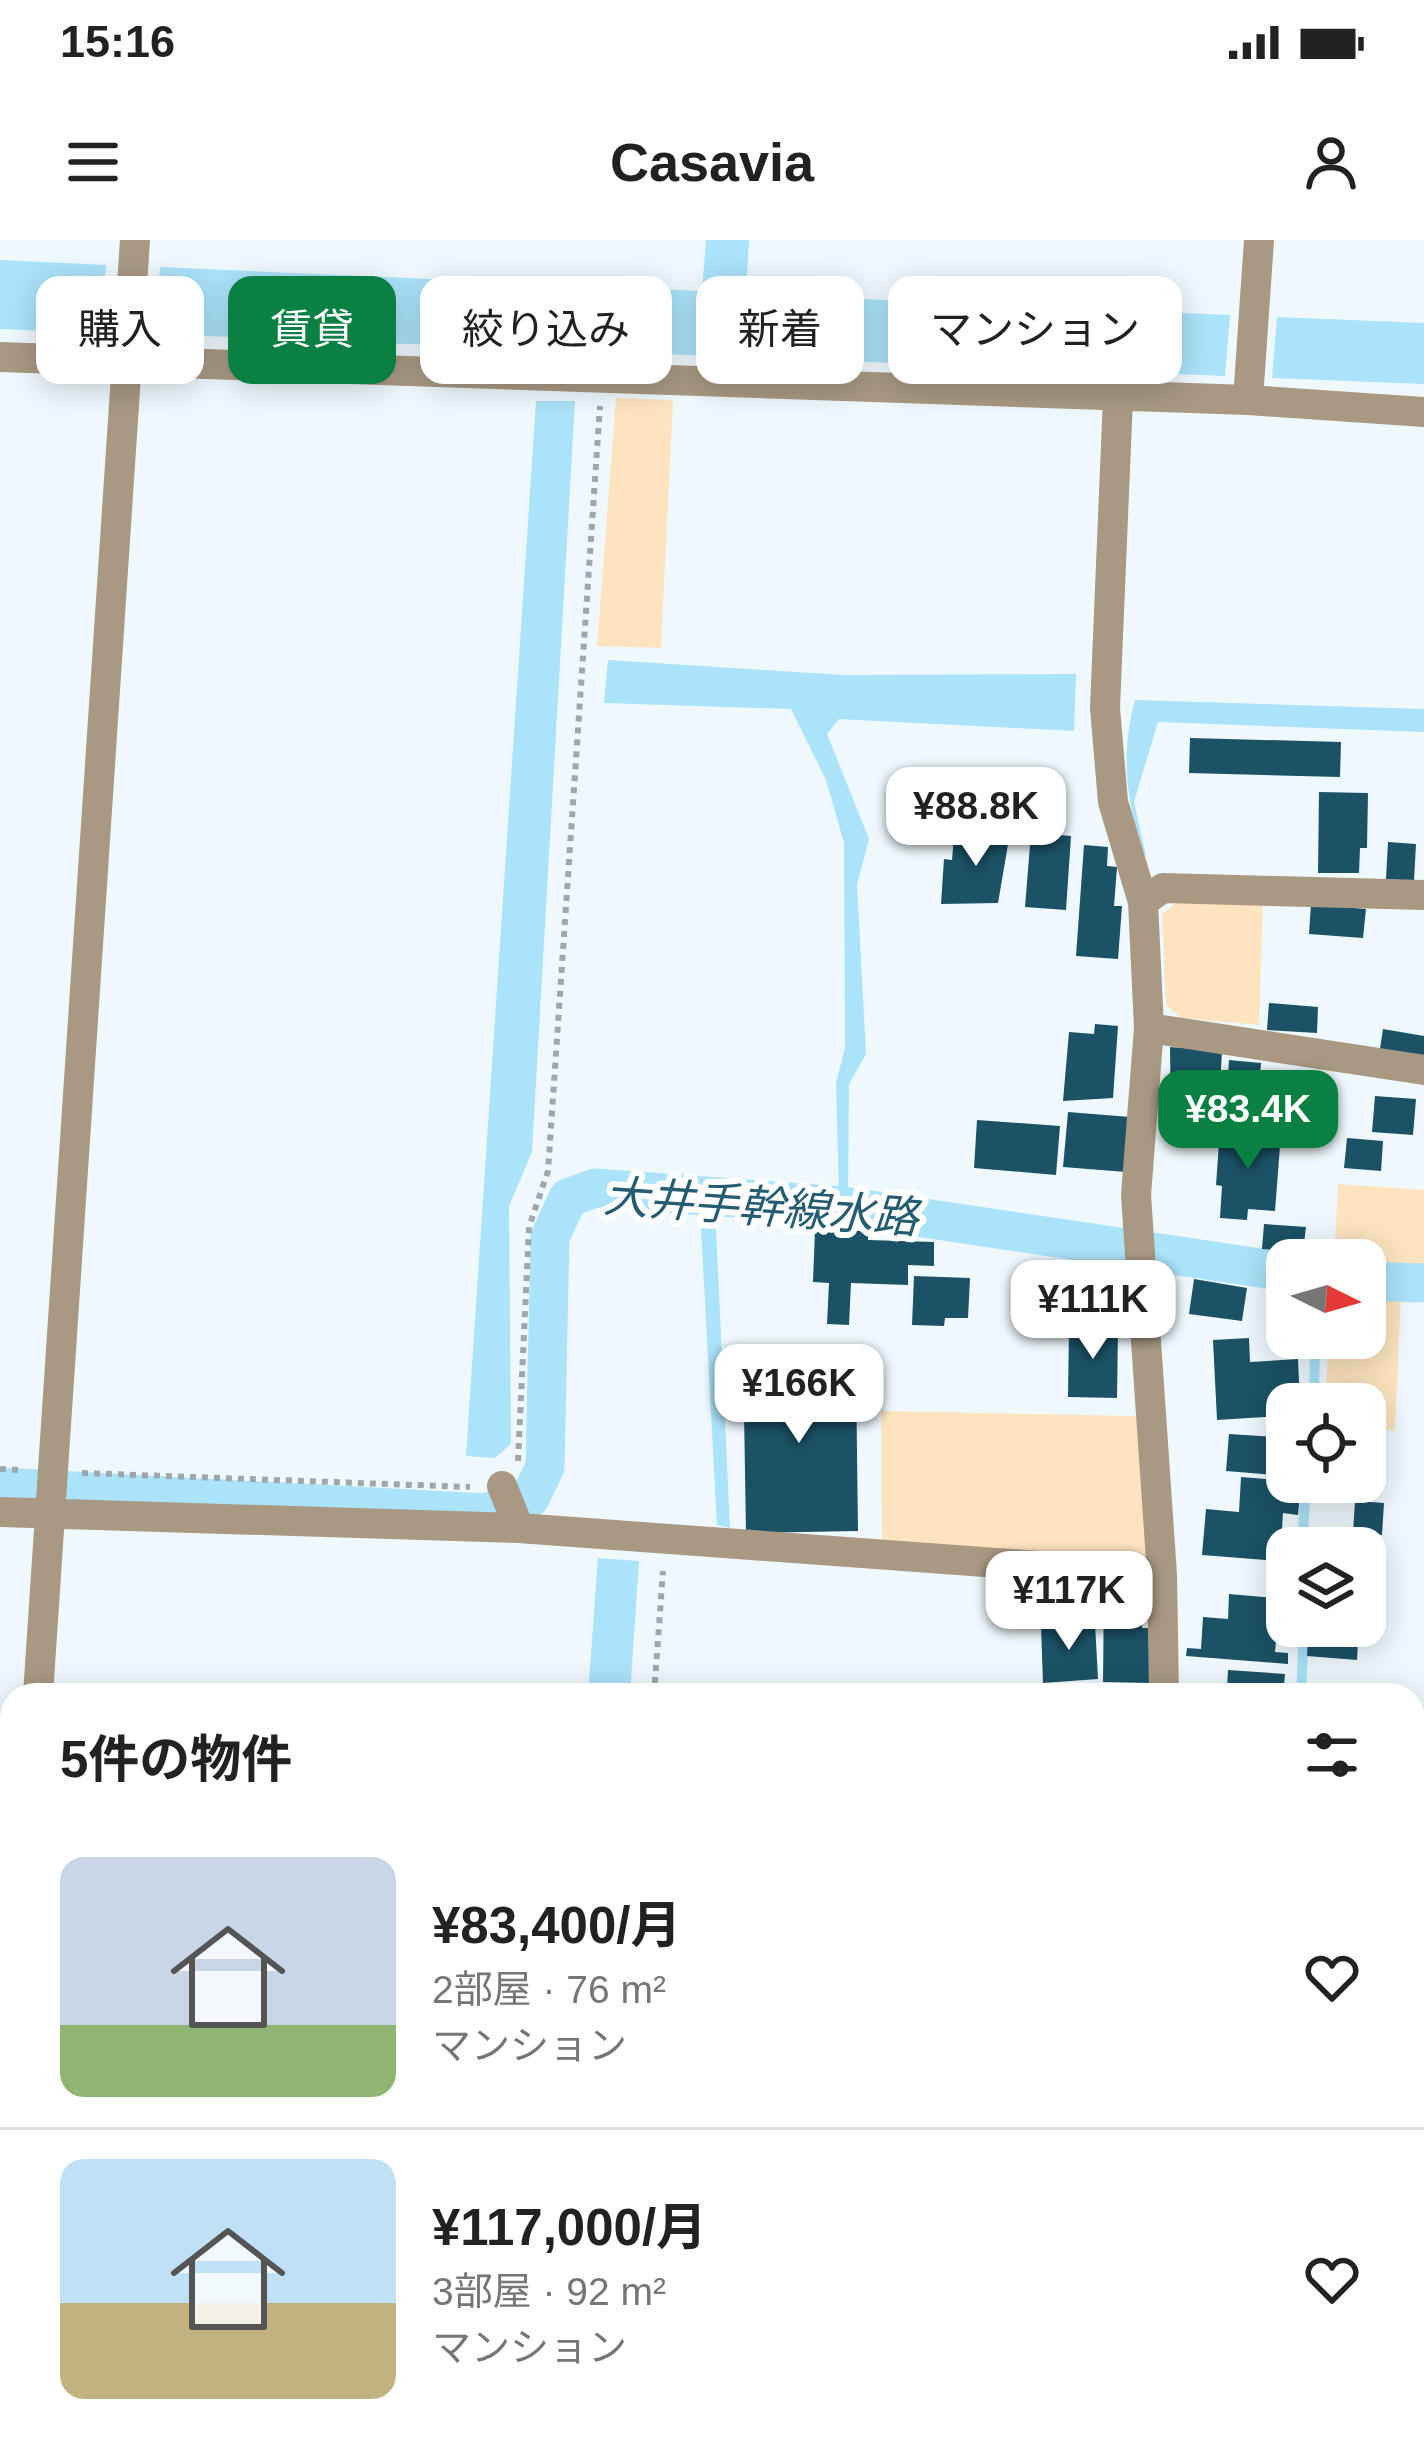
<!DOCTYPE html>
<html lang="ja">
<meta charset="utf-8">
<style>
body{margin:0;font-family:Arial,"Noto Sans JP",sans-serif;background:#f2f2f2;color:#222;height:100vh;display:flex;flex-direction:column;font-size:45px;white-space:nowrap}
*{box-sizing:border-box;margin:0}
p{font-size:39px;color:#767676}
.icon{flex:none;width:66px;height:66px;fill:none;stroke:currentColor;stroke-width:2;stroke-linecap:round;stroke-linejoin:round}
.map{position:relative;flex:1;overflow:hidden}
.details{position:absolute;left:0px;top:1443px;width:1425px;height:771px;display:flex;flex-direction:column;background:#fff;border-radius:36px 36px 0 0;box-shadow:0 6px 30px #0003}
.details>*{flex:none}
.hud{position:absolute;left:36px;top:36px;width:1353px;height:108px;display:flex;gap:24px}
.needle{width:78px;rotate:95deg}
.fabs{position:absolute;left:1266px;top:999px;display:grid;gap:24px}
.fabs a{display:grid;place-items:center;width:120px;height:120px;border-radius:24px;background:#fff;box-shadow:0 6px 30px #0003;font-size:60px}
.price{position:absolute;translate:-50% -102px;padding:0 27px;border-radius:24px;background:#fff;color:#222;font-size:39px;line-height:78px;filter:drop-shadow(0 3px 6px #0008)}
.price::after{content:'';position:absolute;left:50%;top:72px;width:36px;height:27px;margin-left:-18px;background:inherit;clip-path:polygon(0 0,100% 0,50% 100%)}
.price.on{background:#0b8043;color:#fff}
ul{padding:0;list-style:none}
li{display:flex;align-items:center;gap:36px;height:300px;padding:0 60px}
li+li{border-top:3px solid #e0e0e0}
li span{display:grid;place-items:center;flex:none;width:336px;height:240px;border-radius:24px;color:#555}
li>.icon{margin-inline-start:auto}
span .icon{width:144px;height:144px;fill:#fffc;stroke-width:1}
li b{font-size:51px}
h2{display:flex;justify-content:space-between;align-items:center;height:144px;padding:0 60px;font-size:51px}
.tag{padding:0 42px;border-radius:24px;background:#fff;box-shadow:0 6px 30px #0003;font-size:42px;line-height:108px}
.tag.on{background:#0b8043;color:#fff}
.status{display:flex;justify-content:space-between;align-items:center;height:84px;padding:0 60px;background:#fff;direction:ltr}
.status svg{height:33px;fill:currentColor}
header{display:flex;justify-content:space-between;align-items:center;height:156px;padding:0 60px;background:#fff;font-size:54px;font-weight:800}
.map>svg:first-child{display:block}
.green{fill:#fde4bf}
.water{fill:#abe3fa}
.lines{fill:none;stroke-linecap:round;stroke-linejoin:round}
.stream{stroke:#abe3fa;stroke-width:10}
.canal{stroke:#abe3fa;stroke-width:39}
.building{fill:#1b5266}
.path{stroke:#9ea7ac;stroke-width:6;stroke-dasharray:6 6;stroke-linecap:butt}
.minor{stroke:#a99983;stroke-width:30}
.labels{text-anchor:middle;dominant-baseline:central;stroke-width:12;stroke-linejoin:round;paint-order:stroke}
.water-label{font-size:45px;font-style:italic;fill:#245c71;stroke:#fff}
</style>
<div class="status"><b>15:16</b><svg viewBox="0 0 49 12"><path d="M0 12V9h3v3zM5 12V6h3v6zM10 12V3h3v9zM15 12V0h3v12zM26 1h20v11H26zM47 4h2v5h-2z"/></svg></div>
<header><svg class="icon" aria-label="menu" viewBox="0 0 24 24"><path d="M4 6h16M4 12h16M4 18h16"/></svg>Casavia<svg class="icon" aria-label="person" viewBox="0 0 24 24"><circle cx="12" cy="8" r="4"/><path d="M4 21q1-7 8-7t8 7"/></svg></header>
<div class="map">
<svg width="1424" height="2212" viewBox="0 0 1424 2212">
<rect width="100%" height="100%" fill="#eff9fd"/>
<path class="green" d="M616,158L673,160L661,408L597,406Z
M1180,659L1263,661L1259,785L1181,778L1166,765L1162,674Z
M1338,944L1424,950V1030H1402L1395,1191L1365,1186V1164H1325L1329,1098H1365V1020H1334Z
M881,1171L1136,1176L1149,1326L882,1307Z
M1424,2105V2208L1319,2212V2202H1413V2148L1419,2147Z"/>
<path class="water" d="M706,0H749L746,54L1230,75L1225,136L155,94L160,27L702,51Z
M0,20L106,25L101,93L0,89Z
M1277,77L1424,83V144L1272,138Z
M536,161H575L532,912L509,966L511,1204L495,1218L466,1216Z
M608,420L843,435L1076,434L1074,491L839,479L827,494L869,599L857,645L866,814L849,844L848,955L839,954L836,843L845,808L844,603L826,540L791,469L604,463Z
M1135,460L1424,469V492L1158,482L1134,562L1147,620C1126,568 1120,514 1135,460Z
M701,988L716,989L730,1288L717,1285Z
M598,1318L639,1321L630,1455H588Z"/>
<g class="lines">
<path class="stream" d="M1314,1164L1315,1098
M1302,1308L1306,1242
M1301,1455L1304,1386
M1309,2212L1310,2202"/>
<path class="canal" d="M1365,1041L1424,1043
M0,1247L485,1273L530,1258L545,1227L550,997L568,958L595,948L843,966L1287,1032"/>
</g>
<path class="building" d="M1190,498L1341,502L1340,537L1189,533Z
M1319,552L1368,553L1367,608H1360L1359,633H1318Z
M990,585L1011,587L998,663L941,664L944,619L952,620L954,596L989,599Z
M1031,593L1071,596L1066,670L1025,667Z
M1388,602L1416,604L1414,641L1386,639Z
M1084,605L1108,607L1107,626L1117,627L1114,666H1122L1118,719L1076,716Z
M1311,664L1366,669L1363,698L1309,694Z
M1269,763L1318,767L1317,793L1267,790Z
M1095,784L1118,786L1113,858L1063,861L1069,792L1094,794Z
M1383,789L1424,796V823L1379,815Z
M1170,807L1222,811L1218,880L1171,876Z
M1229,820L1261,823L1257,870L1226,867Z
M1271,845L1309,848L1307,884L1268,881Z
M1375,856L1416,859L1413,895L1372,892Z
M1068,872L1130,877L1126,932L1063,927Z
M977,880L1060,886L1056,935L974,928Z
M1220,889L1281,893L1275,971L1248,969L1247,980L1220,978L1222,946L1216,945Z
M1347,898L1383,901L1381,931L1344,928Z
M1264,984L1306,987L1303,1012L1262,1009Z
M815,990L868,991V1000L934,1002V1026L908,1025V1045L851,1043L849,1085L827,1084L829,1043L813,1042Z
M1039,1027L1131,1029V1050H1116V1065L1072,1064V1053H1038Z
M914,1036L970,1038L968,1078H945L944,1086L912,1085Z
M1194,1039L1247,1048L1242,1081L1189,1074Z
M1069,1087L1118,1088L1117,1158L1068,1157Z
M1249,1098L1250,1122L1298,1119L1300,1164L1278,1169L1279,1176L1217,1180L1213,1100Z
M743,1110H799L800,1132H856L858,1291L746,1293Z
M1229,1194L1278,1197L1274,1235L1226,1231Z
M1241,1237L1301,1242L1298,1275L1283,1273L1280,1321L1202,1315L1206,1269L1239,1272Z
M1326,1242H1367L1366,1255L1325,1252Z
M1355,1261L1384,1263L1382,1295L1353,1293Z
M1104,1347L1142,1348V1388H1152V1443L1103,1442Z
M1229,1354L1287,1359L1291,1392L1277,1391L1275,1412L1288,1413V1424L1186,1416L1187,1408L1201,1409L1203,1377L1228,1379Z
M1095,1383L1098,1439L1043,1443L1041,1386Z
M1319,1386H1359L1357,1420L1307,1416L1308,1399L1318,1400Z
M1228,1430L1285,1434L1283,1455H1208L1209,1447L1227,1448Z
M1424,2008V2074L1417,2075L1415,2009Z
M1232,2202H1287L1286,2212H1232Z"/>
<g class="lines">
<path class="path" d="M518,1221L529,987L548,931L600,166
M0,1229L20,1230
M82,1233L470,1247
M654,1455L663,1331
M599,2212L600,2202"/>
<path class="minor" d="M0,117L1248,160L1424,172
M1118,158L1105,468L1113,562L1143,662L1149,788L1136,955L1162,1335L1164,1455
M1248,160L1259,0
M1143,662L1163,648L1424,655
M1149,788L1424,830
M502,1246L519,1288
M0,1272L519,1288L1162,1335
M38,1455L135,0
M0,1984L12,1816
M1120,2212V2202"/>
</g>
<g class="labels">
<g class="water-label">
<text transform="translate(761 967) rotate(4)">大井手幹線水路</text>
</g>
</g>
</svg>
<div class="fabs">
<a><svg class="needle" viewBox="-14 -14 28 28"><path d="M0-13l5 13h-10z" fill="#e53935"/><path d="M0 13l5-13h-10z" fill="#767676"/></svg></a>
<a><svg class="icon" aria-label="locate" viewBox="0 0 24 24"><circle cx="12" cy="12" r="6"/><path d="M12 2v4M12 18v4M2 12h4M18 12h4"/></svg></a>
<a><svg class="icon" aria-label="layers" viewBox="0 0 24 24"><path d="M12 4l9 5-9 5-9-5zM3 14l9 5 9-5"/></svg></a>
</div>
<b class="price" style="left:976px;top:629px">¥88.8K</b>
<b class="price on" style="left:1248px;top:932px">¥83.4K</b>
<b class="price" style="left:1093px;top:1122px">¥111K</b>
<b class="price" style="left:799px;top:1206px">¥166K</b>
<b class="price" style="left:1069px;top:1413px">¥117K</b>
<div class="hud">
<a class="tag">購入</a>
<a class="tag on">賃貸</a>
<a class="tag">絞り込み</a>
<a class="tag">新着</a>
<a class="tag">マンション</a>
</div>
<section class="details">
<h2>5件の物件<svg class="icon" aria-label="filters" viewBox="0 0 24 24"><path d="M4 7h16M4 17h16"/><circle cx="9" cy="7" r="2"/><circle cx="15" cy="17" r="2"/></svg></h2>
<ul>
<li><span style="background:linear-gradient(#c9d6e8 70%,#8fb573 0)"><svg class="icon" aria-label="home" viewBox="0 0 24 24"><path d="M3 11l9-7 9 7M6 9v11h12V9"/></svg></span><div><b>¥83,400/月</b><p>2部屋 · 76 m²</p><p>マンション</p></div><svg class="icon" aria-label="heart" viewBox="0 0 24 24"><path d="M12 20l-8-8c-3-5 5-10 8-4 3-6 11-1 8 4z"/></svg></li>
<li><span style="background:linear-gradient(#bfe0f5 60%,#c2b280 0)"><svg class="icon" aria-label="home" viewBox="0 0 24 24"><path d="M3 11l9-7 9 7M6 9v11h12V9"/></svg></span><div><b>¥117,000/月</b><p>3部屋 · 92 m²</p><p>マンション</p></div><svg class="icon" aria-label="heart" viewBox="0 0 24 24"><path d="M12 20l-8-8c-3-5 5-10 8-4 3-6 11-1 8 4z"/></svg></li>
</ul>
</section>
</div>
